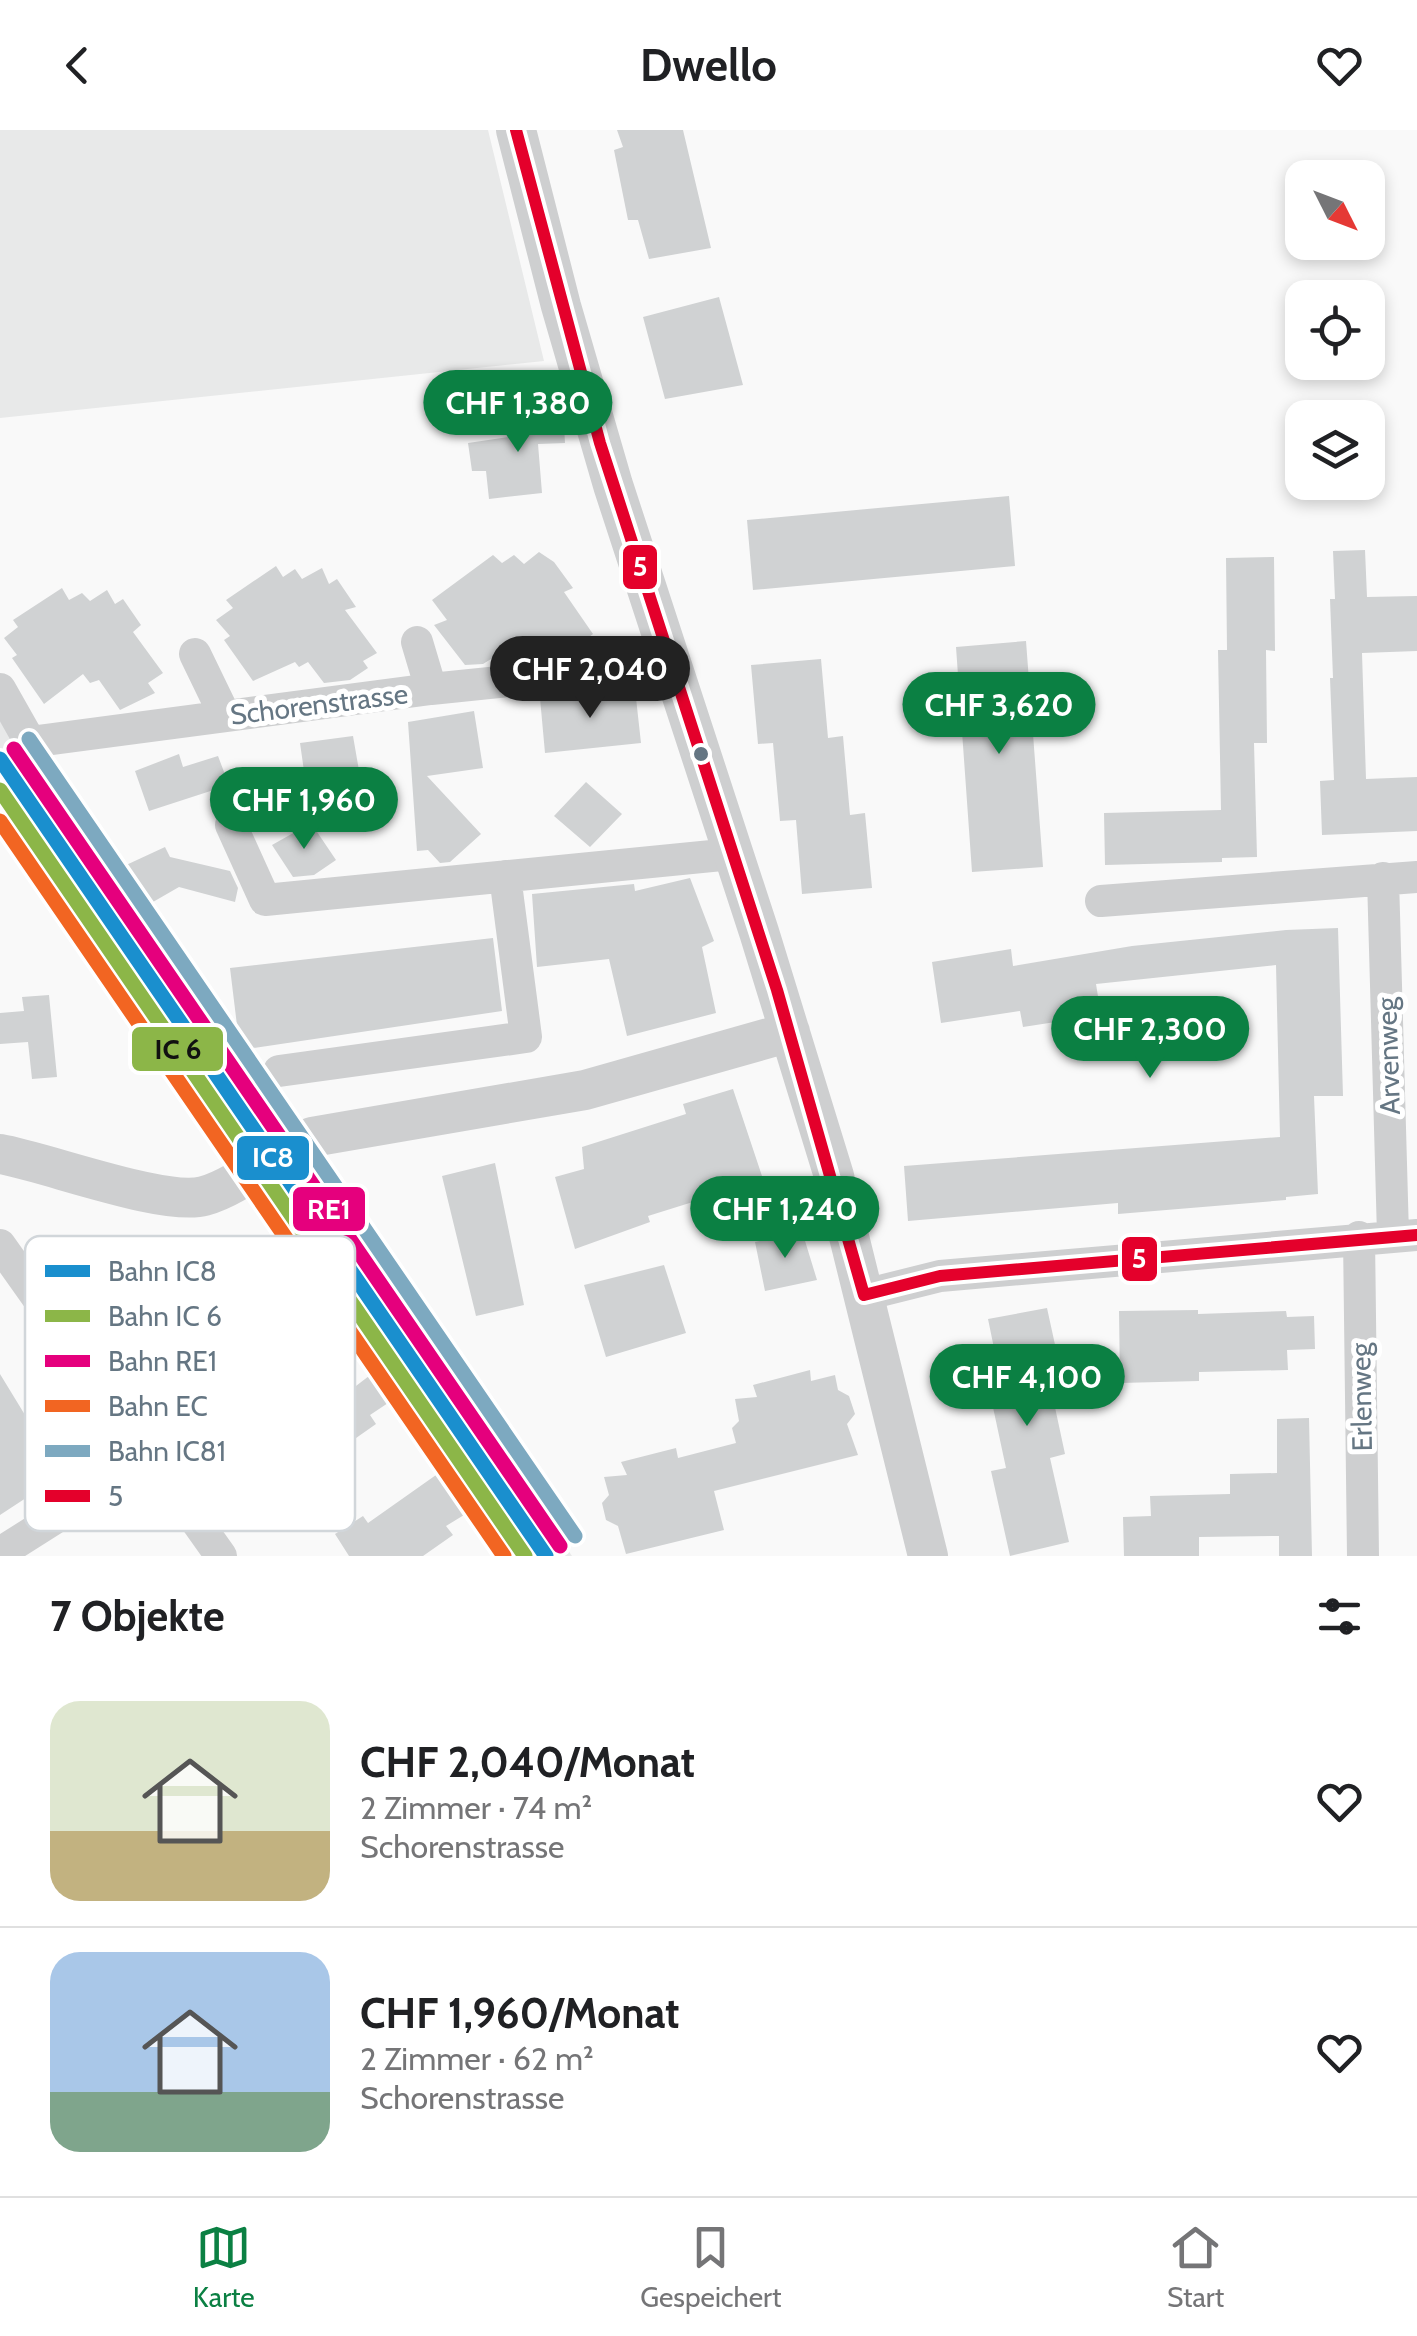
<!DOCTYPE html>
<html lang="de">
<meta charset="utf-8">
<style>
body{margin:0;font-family:Cabin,sans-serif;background:#f6f6f6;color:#202124;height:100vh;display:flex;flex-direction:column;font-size:38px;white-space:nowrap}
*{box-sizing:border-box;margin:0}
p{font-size:32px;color:#757577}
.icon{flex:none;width:55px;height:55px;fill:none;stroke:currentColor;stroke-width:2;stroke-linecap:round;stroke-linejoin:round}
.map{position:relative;height:1426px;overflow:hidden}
.drawer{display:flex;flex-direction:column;background:#fff;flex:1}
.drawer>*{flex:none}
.needle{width:65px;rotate:132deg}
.fabs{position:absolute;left:1285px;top:30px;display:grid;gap:20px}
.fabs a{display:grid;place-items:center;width:100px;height:100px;border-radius:20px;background:#fff;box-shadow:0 5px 15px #0003;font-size:50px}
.price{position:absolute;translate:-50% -85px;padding:0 22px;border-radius:35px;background:#0b8043;color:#fff;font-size:32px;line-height:65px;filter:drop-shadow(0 2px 5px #0008)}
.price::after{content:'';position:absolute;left:50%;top:60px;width:30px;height:22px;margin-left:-15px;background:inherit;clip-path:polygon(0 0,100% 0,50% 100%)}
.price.active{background:#222;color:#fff}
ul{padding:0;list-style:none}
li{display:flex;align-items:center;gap:30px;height:250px;padding:0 50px}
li+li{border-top:2px solid #e0e0e0}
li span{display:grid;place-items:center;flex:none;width:280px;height:200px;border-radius:30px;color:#555}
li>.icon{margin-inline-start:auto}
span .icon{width:120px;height:120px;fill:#fffc;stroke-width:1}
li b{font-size:42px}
h2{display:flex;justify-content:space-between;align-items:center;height:120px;padding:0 50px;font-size:42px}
header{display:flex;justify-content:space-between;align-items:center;height:130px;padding:0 50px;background:#fff;font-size:45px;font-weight:800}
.tabs{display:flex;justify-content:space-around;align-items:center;height:140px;border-top:2px solid #e0e0e0;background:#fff;font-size:28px;color:#757577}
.tabs a{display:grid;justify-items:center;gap:5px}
.tabs .active{color:#0b8043}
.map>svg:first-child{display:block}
.built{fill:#e8e9e9}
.building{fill:#d0d2d3}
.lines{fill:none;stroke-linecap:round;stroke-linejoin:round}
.minor{stroke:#cecfd0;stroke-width:32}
.tertiary{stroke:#cecfd0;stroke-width:40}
.bus-1-casing{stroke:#fff;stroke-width:20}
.bus-1{stroke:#e4002b;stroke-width:12}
.rail-1-casing{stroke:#fff;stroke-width:22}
.rail-2-casing{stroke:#fff;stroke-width:22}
.rail-3-casing{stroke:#fff;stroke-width:22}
.rail-4-casing{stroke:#fff;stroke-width:22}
.rail-5-casing{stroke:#fff;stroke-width:22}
.rail-1{stroke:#1a8fce;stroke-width:15}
.rail-2{stroke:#8cb648;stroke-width:15}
.rail-3{stroke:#e5007d;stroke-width:15}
.rail-4{stroke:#f26522;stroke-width:15}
.rail-5{stroke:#7da9c0;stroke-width:15}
.bus-dot{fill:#657683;stroke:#fff;stroke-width:4}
.labels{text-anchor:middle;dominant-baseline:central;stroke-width:10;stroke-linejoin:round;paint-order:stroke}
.street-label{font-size:28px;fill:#657683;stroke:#fff}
.key{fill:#fff;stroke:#d1d6da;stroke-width:2.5}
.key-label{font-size:28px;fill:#657683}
.line-badge{stroke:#fff;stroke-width:4}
.badge-label{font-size:28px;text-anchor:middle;font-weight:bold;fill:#fff}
.pale-badge-label{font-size:28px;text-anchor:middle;font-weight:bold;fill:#111}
</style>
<header><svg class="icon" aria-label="back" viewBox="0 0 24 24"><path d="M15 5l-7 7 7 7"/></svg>Dwello<svg class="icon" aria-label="heart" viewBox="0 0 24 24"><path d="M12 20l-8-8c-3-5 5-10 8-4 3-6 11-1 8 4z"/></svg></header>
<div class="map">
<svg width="1417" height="1426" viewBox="0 0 1417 1426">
<rect width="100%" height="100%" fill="#f9f9f9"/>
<path class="built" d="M0,0H488L544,231L0,288Z
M0,591L572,1426H501L0,697Z"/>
<path class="building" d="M617,0H683L711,118L649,129L638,90H628L614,20L623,17Z
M719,167L743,255L665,269L643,187Z
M527,278H563L565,313L538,314L542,363L489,369L486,341H472L468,313L529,304Z
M1009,366L1015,436L753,460L747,390Z
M1365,420L1367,467L1417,466V521L1362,523L1366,649L1417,647V701L1322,705L1320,651L1334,650L1330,548H1333L1330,469H1335L1333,421Z
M539,422L554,432L573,458L564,462L593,504L564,525L537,528L536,515L519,525L512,516L483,534L465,535L434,495L447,490L432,470L493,425L502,433L514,425L524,434Z
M1274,427L1275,521L1266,520L1267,613H1254L1257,727L1222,728V732L1105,735L1104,683L1221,680L1218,520H1227L1226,428Z
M276,436L283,447L295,439L302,449L322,438L329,454L337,449L356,477L345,480L377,523L363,531L368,538L350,550L324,553L308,532L299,537L295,532L253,551L224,510L230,506L216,490L233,478L226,470Z
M62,458L69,470L82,463L90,471L107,460L115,474L123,469L141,495L133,502L163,543L148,553L155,563L120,580L99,550L90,553L83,544L44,574L12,528L17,525L4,508L18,497L13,490Z
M1026,511L1043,737L972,742L956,517Z
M821,529L828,608L843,606L850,685L865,683L872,758L802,764L796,690L780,691L773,613L758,614L751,535Z
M635,559L641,613L545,623L540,568Z
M474,581L483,638L427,646L481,704L450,732L440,733L428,720L417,721L408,592Z
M353,606L361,652L307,662L300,613Z
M179,624L183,637L218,626L229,655L149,681L135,641Z
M586,652L622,684L590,717L554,686Z
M311,693L336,730L314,745L293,747L272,715Z
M165,717L170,727L230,741L238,758L235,772L179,757L146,776L124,736Z
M690,748L714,811L702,817L716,883L627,906L609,829L537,837L532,764L634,754L635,761Z
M1338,798L1343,966H1314L1318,1064L1286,1067V1070L1118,1084V1073L908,1091L904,1036L1280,1007L1276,835L1096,854L1101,885L1023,897L1020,881L941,893L932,832L1011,819L1013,836L1132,816L1286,800Z
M493,808L502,881L240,920L230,838Z
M49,865L57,947L32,949L28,912L0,914V883L24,881L22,867Z
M733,959L764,1052L713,1070L712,1066L648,1086L650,1092L575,1119L555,1047L584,1039L582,1017L686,984L683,974Z
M495,1033L524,1175L476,1186L442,1046Z
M802,1101L817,1150L765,1161L755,1112Z
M664,1135L686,1203L606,1227L584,1155Z
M1047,1178L1066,1265L1053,1268L1065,1324L1050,1328L1069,1412L1010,1426L991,1341L1006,1338L982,1226L995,1223L988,1189Z
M1198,1180V1184L1286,1181L1287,1187L1314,1186L1315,1219L1287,1220L1288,1240L1199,1242V1251L1120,1253L1119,1181Z
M810,1240L811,1251L835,1245L838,1260L849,1266L855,1284L847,1294L858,1325L714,1361L724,1400L626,1424L618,1396L606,1390L602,1373L609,1365L604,1347L627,1345L621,1332L676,1318L678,1328L736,1313L732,1298L739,1291L735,1269L757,1267L753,1255Z
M0,1244L47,1321L41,1326L55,1349L0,1385Z
M343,1246L352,1259L369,1246L388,1273L370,1285L376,1294L245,1386L239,1377L226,1386L207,1359L220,1350L212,1338Z
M1309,1288L1312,1426H1279V1406L1199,1407V1426H1124L1123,1387L1151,1386L1150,1366L1230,1364V1344L1277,1343V1289Z
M436,1345L464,1385L446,1396L453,1405L423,1426H349L335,1404L363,1386L368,1393Z"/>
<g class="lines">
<path class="minor" d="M417,512L431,559
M195,524L225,586
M0,559L30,612L431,559L597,542L669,530
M231,695L265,770L732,724
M1383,748L1393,1105
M1101,771L1417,747
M279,941L526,907L505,746
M1359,1107L1363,1426
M0,1115L221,1426
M864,1165L940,1146L1417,1105
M0,1423L153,1326"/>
<path class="tertiary" d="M516,0L561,176L613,355L759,802L834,1046L928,1426
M0,1024C46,1032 165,1077 204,1066C243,1055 274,1021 312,1007L585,960L790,902"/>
<defs>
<path id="bus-1" d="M516,0L600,313L777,860L864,1165
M864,1165L940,1146L1417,1105"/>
</defs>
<use href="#bus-1" class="bus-1-casing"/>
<use href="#bus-1" class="bus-1"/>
<defs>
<path id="rail-1" d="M0,629L546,1426"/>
<path id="rail-2" d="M0,660L525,1426"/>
<path id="rail-3" d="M14,619L560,1416"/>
<path id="rail-4" d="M0,691L504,1426"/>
<path id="rail-5" d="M29,609L575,1406"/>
</defs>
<use href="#rail-1" class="rail-1-casing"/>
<use href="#rail-2" class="rail-2-casing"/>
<use href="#rail-3" class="rail-3-casing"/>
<use href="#rail-4" class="rail-4-casing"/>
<use href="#rail-5" class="rail-5-casing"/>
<use href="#rail-1" class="rail-1"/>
<use href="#rail-2" class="rail-2"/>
<use href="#rail-3" class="rail-3"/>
<use href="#rail-4" class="rail-4"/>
<use href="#rail-5" class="rail-5"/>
</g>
<circle class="bus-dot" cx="701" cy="624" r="9"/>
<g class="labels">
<g class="street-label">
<text transform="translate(319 574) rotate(-7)">Schorenstrasse</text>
<text transform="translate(1388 926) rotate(-92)">Arvenweg</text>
<text transform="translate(1361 1267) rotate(-91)">Erlenweg</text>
</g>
</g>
<rect x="25" y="1106" width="330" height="295" rx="15" class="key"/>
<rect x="45" y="1135" width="45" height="12" fill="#1a8fce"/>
<rect x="45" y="1180" width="45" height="12" fill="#8cb648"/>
<rect x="45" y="1225" width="45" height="12" fill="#e5007d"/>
<rect x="45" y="1270" width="45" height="12" fill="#f26522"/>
<rect x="45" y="1315" width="45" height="12" fill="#7da9c0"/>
<rect x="45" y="1360" width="45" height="12" fill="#e4002b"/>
<g class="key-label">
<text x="108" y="1151">Bahn IC8</text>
<text x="108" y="1196">Bahn IC 6</text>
<text x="108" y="1241">Bahn RE1</text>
<text x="108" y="1286">Bahn EC</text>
<text x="108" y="1331">Bahn IC81</text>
<text x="108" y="1376">5</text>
</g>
<g class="line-badge">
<rect x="621" y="413" width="38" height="48" rx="10" fill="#e4002b"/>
<rect x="130" y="895" width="95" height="48" rx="10" fill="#8cb648"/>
<rect x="235" y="1004" width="76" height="48" rx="10" fill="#1a8fce"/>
<rect x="291" y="1055" width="76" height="48" rx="10" fill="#e5007d"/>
<rect x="1120" y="1105" width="39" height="48" rx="10" fill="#e4002b"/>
</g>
<g class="badge-label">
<text x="640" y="446">5</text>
<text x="273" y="1037">IC8</text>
<text x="329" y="1089">RE1</text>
<text x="1139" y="1138">5</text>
</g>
<g class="pale-badge-label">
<text x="178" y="929">IC 6</text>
</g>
</svg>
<div class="fabs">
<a><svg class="needle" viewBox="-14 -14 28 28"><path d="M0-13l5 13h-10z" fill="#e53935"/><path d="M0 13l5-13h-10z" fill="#757577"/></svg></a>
<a><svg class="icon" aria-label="locate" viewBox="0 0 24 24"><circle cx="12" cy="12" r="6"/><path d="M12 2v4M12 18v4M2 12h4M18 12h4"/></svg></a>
<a><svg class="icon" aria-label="layers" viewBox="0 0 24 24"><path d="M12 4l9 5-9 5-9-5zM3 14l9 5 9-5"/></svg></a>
</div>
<b class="price" style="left:518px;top:325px">CHF 1,380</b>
<b class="price active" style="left:590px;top:591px">CHF 2,040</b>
<b class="price" style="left:999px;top:627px">CHF 3,620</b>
<b class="price" style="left:304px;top:722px">CHF 1,960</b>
<b class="price" style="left:1150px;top:951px">CHF 2,300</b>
<b class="price" style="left:785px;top:1131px">CHF 1,240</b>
<b class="price" style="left:1027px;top:1299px">CHF 4,100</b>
</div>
<section class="drawer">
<h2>7 Objekte<svg class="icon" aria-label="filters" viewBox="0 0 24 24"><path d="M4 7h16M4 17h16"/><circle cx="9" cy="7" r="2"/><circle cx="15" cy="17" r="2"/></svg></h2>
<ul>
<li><span style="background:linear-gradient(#dfe7d0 65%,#c2b280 0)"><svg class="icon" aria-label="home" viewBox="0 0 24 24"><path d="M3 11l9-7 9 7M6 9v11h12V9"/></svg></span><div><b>CHF 2,040/Monat</b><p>2 Zimmer · 74 m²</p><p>Schorenstrasse</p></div><svg class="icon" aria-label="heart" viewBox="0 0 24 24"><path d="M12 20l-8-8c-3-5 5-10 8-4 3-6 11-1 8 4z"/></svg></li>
<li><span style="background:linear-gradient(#a9c7e8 70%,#7fa58c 0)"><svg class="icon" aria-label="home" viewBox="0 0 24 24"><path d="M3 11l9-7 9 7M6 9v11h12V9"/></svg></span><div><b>CHF 1,960/Monat</b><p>2 Zimmer · 62 m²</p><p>Schorenstrasse</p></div><svg class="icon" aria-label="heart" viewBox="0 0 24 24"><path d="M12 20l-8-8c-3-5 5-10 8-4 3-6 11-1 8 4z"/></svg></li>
</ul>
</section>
<nav class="tabs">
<a class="active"><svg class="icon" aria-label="map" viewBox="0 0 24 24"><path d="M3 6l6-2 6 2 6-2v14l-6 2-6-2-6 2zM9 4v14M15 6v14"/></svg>Karte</a>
<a><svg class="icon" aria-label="saved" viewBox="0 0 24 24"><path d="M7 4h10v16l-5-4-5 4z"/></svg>Gespeichert</a>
<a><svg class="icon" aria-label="home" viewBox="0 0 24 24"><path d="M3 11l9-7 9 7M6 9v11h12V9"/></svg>Start</a>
</nav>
